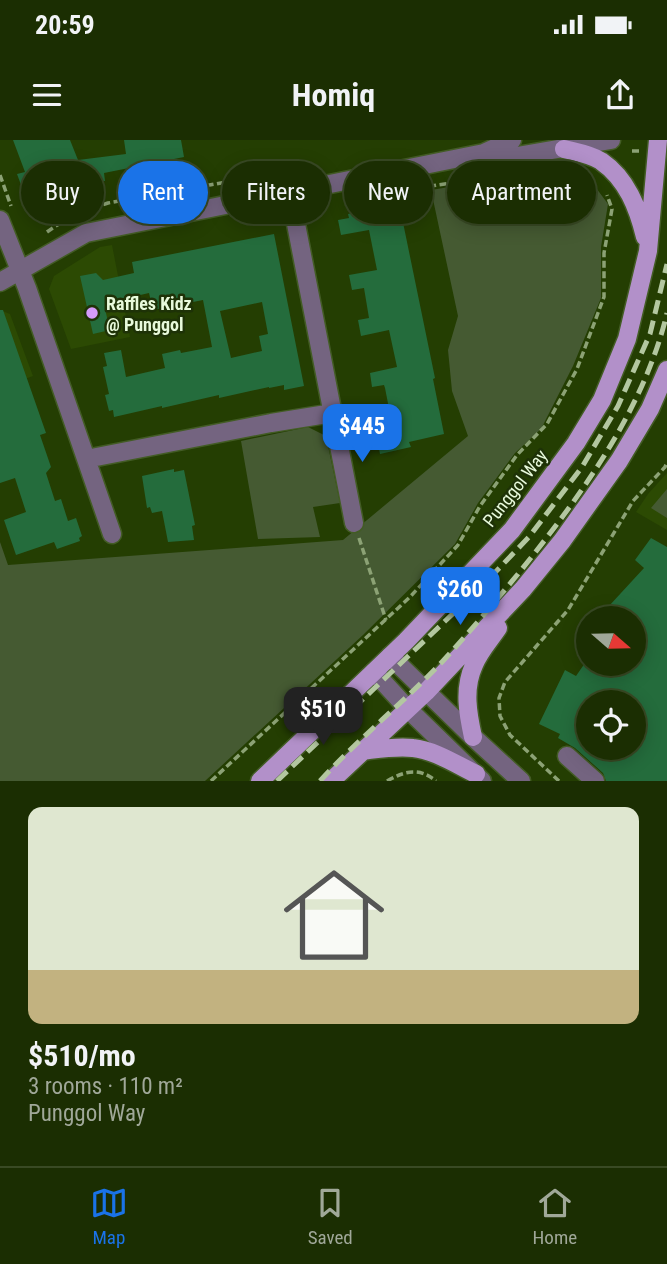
<!DOCTYPE html>
<meta charset="utf-8">
<style>
body{margin:0;font-family:"Roboto Condensed",sans-serif;background:#24360c;color:#f1f3f6;height:100vh;display:flex;flex-direction:column;font-size:26px;white-space:nowrap}
*{box-sizing:border-box;margin:0}
p{font-size:23px;color:#a0a899}
.icon{flex:none;width:38px;height:38px;fill:none;stroke:currentColor;stroke-width:2;stroke-linecap:round;stroke-linejoin:round}
.map{position:relative;height:641px;overflow:hidden}
.drawer{display:flex;flex-direction:column;background:#1b2e02;flex:1}
.drawer>*{flex:none}
.guide{position:absolute;left:21px;top:21px;width:626px;height:63px;display:flex;gap:14px}
.needle{width:46px;rotate:110deg}
.fabs{position:absolute;left:576px;top:466px;display:grid;gap:14px}
.fabs a{display:grid;place-items:center;width:70px;height:70px;border-radius:50%;background:#1b2e02;box-shadow:0 4px 18px #0003,0 0 0 2px #394a24;font-size:35px}
.price{position:absolute;translate:-50% -60px;padding:0 16px;border-radius:14px;background:#1a73e8;color:#fff;font-size:23px;line-height:46px;filter:drop-shadow(0 2px 4px #0008)}
.price::after{content:'';position:absolute;left:50%;top:42px;width:21px;height:16px;margin-left:-10px;background:inherit;clip-path:polygon(0 0,100% 0,50% 100%)}
.price.on{background:#222;color:#fff}
ul{padding:0;list-style:none}
li{display:grid;align-content:center;gap:14px;height:371px;padding:0 28px}
li+li{border-top:2px solid #394a24}
li span{display:grid;place-items:center;height:217px;border-radius:14px;color:#555}
li>.icon{margin-inline-start:auto}
span .icon{width:126px;height:126px;fill:#fffc;stroke-width:1}
li b{font-size:30px}
.chip{padding:0 24px;border-radius:32px;background:#1b2e02;box-shadow:0 4px 18px #0003,0 0 0 2px #394a24;font-size:24px;line-height:63px}
.chip.on{background:#1a73e8;color:#fff}
.status{display:flex;justify-content:space-between;align-items:center;height:49px;padding:0 35px;background:#1b2e02;direction:ltr}
.status svg{height:19px;fill:currentColor}
header{display:flex;justify-content:space-between;align-items:center;height:91px;padding:0 28px;background:#1b2e02;font-size:32px;font-weight:700}
.menu{display:flex;justify-content:space-around;align-items:center;height:98px;border-top:2px solid #394a24;background:#1b2e02;font-size:19px;color:#a0a899}
.menu a{display:grid;justify-items:center;gap:4px}
.menu .on{color:#1a73e8}
.map>svg:first-child{display:block}
.built{fill:#2c4a03}
.green{fill:#455a32}
.building{fill:#246c3c;fill-rule:evenodd}
.lines{fill:none;stroke-linecap:round;stroke-linejoin:round}
.minor-casing{stroke:#435c25;stroke-width:21}
.major-casing{stroke:#435c25;stroke-width:21}
.path{stroke:#8ca275;stroke-width:3.5;stroke-dasharray:7 3.5;stroke-linecap:butt}
.minor{stroke:#746480;stroke-width:18}
.major{stroke:#b290c9;stroke-width:18}
.rail{stroke:#b3c7a0;stroke-width:5;stroke-dasharray:14 7;stroke-linecap:butt}
.poi-dot{fill:#d59bfb;stroke:#1e3207;stroke-width:2.5}
.labels{text-anchor:middle;dominant-baseline:central;stroke-width:5;stroke-linejoin:round;paint-order:stroke}
.poi-label{font-size:18px;font-weight:bold;fill:#e8fadb;stroke:#1e3207;text-anchor:start}
.street-label{font-size:18px;fill:#e8fadb;stroke:#1e3207}
</style>
<div class="status"><b>20:59</b><svg viewBox="0 0 49 12"><path d="M0 12V9h3v3zM5 12V6h3v6zM10 12V3h3v9zM15 12V0h3v12zM26 1h20v11H26zM47 4h2v5h-2z"/></svg></div>
<header><svg class="icon" aria-label="menu" viewBox="0 0 24 24"><path d="M4 6h16M4 12h16M4 18h16"/></svg>Homiq<svg class="icon" aria-label="share" viewBox="0 0 24 24"><path d="M12 15V3M7 8l5-5 5 5M5 13v7h14v-7"/></svg></header>
<div class="map">
<svg width="667" height="641" viewBox="0 0 667 641">
<rect width="100%" height="100%" fill="#243e02"/>
<path class="built" d="M112,105L130,197L71,209L49,149L54,136L100,107Z
M0,170L10,174L33,236L0,248Z
M667,333V390L636,372L648,354Z"/>
<path class="green" d="M559,29L588,37L608,64L601,107V158L573,226L541,289L515,313L478,363L455,404L363,495L205,641H0V402L8,425L343,400L468,296L452,251L448,210L458,176L431,50Z
M308,287L326,296L340,363L313,367L320,397L258,399L241,301Z
M667,349V378L651,368Z"/>
<path class="building" d="M13,0H70L78,20L126,14L124,0H181L184,17L104,33L105,41L92,42L74,49L75,51L55,58L57,64L34,73L29,61H27L17,34L25,32Z
M399,63L435,238L433,239L444,294L409,302L411,307L380,314L375,288L392,284L385,248L384,245L372,247L370,233L397,227L389,190L361,196L358,180L369,178L364,148L352,150L349,135L377,130L369,90L341,95L338,80L349,78L348,74Z
M274,94L304,246L284,250V245L269,248V247L219,258V255L162,268V266L114,277L113,270L109,271L105,255L109,254L103,227L107,226L104,213L121,210L126,237L165,228L162,214L180,210L181,213L212,207L203,160L153,170L149,153L114,161L116,167L105,169L110,190L93,194L80,136L96,133L103,140L134,133L132,122ZM262,162L268,194L259,196L262,211L231,218L220,171Z
M0,170H3L46,293L40,295L51,327L46,333L55,361L61,359L68,381L76,378L82,396L79,398L80,401L57,409L54,402L16,415L4,380L26,372L15,338L0,343Z
M174,329V332L184,330L195,385L192,386L194,400L168,402L162,371L152,373L150,367L147,368L142,336Z
M651,398L667,407V641H606L603,633L575,608L558,598L560,594L539,584L565,530L576,536L585,523H634V478H622L609,466L644,428L635,420ZM588,562H634V607H588Z"/>
<g class="lines">
<defs>
<path id="minor" d="M487,13L517,16L611,0
M290,53L354,383
M0,80L27,148L112,394
M0,142L86,93L484,13L512,0
M86,319L271,283L333,273
M390,516L473,597L521,641
M374,532L408,569L482,641
M567,616L595,641"/>
<path id="major" d="M564,9C576,12 590,14 601,21C627,39 638,68 645,97
M473,597C468,574 463,549 474,525C479,512 490,500 498,488
M362,611C379,609 396,606 413,608C434,610 457,625 476,634
M260,641L406,501L512,390L576,303L602,260L627,199L648,111L658,0
M331,641L426,552L523,449L562,401L619,321L650,269L667,230"/>
</defs>
<use href="#minor" class="minor-casing"/>
<use href="#major" class="major-casing"/>
<path class="path" d="M632,11H640
M0,35L11,66
M398,51L505,35
M47,92C66,78 86,70 108,63L306,28
M359,398L386,480
M211,641L410,457L458,405L480,366L517,315L547,284L577,229L604,157V113L612,69L607,55
M387,641C405,631 419,627 436,641
M559,641L510,595L500,576L499,558L505,542L568,470L633,361L665,327L667,322"/>
<use href="#minor" class="minor"/>
<use href="#major" class="major"/>
<path class="rail" d="M277,641L482,446L529,397L582,327L618,266L650,194L667,124
M320,641C358,599 403,563 442,522C468,494 493,464 518,434C580,357 644,270 667,173"/>
</g>
<circle class="poi-dot" cx="92" cy="173" r="7"/>
<g class="labels">
<g class="poi-label">
<text x="106" y="163">Raffles Kidz<tspan x="106" dy="21">@ Punggol</tspan></text>
</g>
<g class="street-label">
<text transform="translate(515 348) rotate(-52)">Punggol Way</text>
</g>
</g>
</svg>
<div class="fabs">
<a><svg class="needle" viewBox="-14 -14 28 28"><path d="M0-13l5 13h-10z" fill="#e53935"/><path d="M0 13l5-13h-10z" fill="#a0a899"/></svg></a>
<a><svg class="icon" aria-label="locate" viewBox="0 0 24 24"><circle cx="12" cy="12" r="6"/><path d="M12 2v4M12 18v4M2 12h4M18 12h4"/></svg></a>
</div>
<b class="price" style="left:362px;top:324px">$445</b>
<b class="price" style="left:460px;top:487px">$260</b>
<b class="price on" style="left:323px;top:607px">$510</b>
<div class="guide">
<a class="chip">Buy</a>
<a class="chip on">Rent</a>
<a class="chip">Filters</a>
<a class="chip">New</a>
<a class="chip">Apartment</a>
</div>
</div>
<section class="drawer">
<ul>
<li><span style="background:linear-gradient(#dfe7d0 75%,#c2b280 0)"><svg class="icon" aria-label="home" viewBox="0 0 24 24"><path d="M3 11l9-7 9 7M6 9v11h12V9"/></svg></span><div><b>$510/mo</b><p>3 rooms · 110 m²</p><p>Punggol Way</p></div></li>
</ul>
</section>
<nav class="menu">
<a class="on"><svg class="icon" aria-label="map" viewBox="0 0 24 24"><path d="M3 6l6-2 6 2 6-2v14l-6 2-6-2-6 2zM9 4v14M15 6v14"/></svg>Map</a>
<a><svg class="icon" aria-label="saved" viewBox="0 0 24 24"><path d="M7 4h10v16l-5-4-5 4z"/></svg>Saved</a>
<a><svg class="icon" aria-label="home" viewBox="0 0 24 24"><path d="M3 11l9-7 9 7M6 9v11h12V9"/></svg>Home</a>
</nav>
